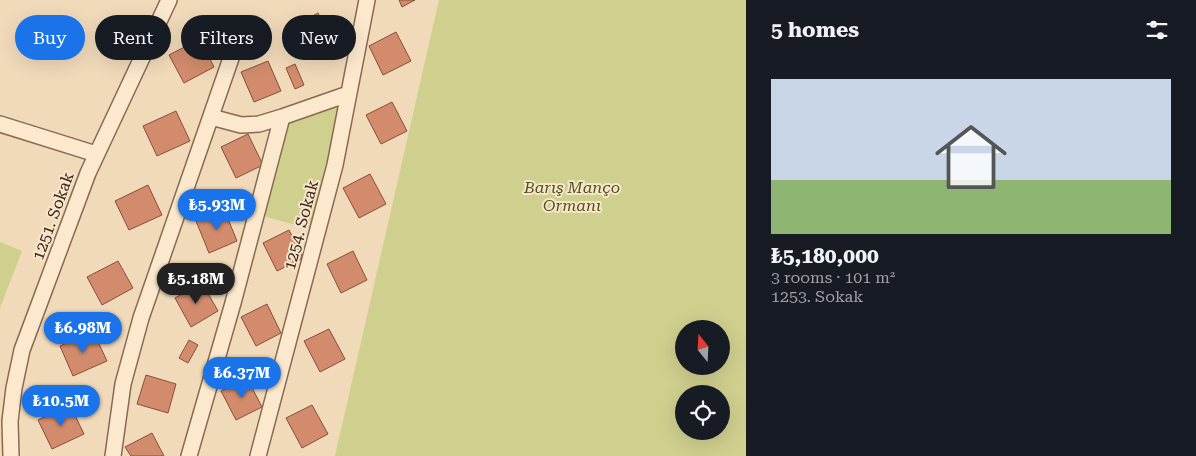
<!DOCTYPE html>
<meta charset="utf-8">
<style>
body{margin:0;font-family:"Roboto Serif",serif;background:#242831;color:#f1f3f6;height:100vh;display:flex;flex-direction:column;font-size:19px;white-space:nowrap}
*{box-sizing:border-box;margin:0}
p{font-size:16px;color:#9ea1a6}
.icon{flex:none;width:28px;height:28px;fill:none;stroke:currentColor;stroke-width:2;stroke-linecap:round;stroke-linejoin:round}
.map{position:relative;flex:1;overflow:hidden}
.drawer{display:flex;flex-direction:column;background:#171b24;width:450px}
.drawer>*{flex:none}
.hud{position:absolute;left:15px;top:15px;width:475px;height:45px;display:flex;gap:10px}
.needle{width:32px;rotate:342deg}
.controls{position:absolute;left:675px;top:320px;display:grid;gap:10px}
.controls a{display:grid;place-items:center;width:55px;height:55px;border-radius:50%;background:#171b24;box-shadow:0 5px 20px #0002;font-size:25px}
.price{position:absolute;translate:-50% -42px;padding:0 11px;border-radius:18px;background:#1a73e8;color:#fff;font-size:16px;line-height:32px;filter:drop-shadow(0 1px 2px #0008)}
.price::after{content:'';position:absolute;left:50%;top:30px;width:15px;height:11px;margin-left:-8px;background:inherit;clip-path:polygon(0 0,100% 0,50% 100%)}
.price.selected{background:#222;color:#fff}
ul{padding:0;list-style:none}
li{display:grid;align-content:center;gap:10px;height:265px;padding:0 25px}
li span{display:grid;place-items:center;height:155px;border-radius:0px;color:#555}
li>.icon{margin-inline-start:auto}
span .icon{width:90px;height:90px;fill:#fffc;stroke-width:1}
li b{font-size:21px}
h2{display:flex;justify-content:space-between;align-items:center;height:60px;padding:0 25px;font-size:21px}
.tag{padding:0 18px;border-radius:22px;background:#171b24;box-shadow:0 5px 20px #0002;font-size:18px;line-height:45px}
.tag.selected{background:#1a73e8;color:#fff}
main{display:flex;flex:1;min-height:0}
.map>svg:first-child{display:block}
.green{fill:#cfcf8e;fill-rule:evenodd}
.building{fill:#d28c6d;stroke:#894f38}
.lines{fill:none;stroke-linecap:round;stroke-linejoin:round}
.minor-casing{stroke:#886a53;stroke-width:18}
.minor{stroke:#fbe8cd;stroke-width:15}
.labels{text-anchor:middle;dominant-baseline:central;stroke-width:4;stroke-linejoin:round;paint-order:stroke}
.park-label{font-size:16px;font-style:italic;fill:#4d541f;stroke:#f8e5ca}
.street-label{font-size:16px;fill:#36241a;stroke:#f8e5ca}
</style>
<main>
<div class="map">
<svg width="746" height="456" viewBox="0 0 746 456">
<rect width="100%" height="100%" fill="#f1daba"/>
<path class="green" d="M439,0H746V456H335ZM684,329H721V366H684ZM684,394H721V431H684Z
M348,94L317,231L256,214L282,117Z
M0,242L22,251L0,308Z"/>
<path class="building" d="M399,0H415L402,7Z
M318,13L335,45L310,58L293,26Z
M396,32L411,61L383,75L369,46Z
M200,39L214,67L184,83L169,55Z
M268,61L281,91L254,102L241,72Z
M295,64L304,85L295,89L286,68Z
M392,102L407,131L381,144L366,115Z
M176,111L190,141L157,156L143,126Z
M248,134L263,165L236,178L221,147Z
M370,174L386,204L359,218L343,188Z
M148,185L162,215L129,230L115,201Z
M224,209L237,241L209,253L196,221Z
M289,230L303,258L277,271L263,243Z
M353,251L367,280L341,293L327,264Z
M118,261L133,288L102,305L87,277Z
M202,283L218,311L191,327L175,298Z
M267,304L281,333L256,346L241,317Z
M329,329L345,359L320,372L304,341Z
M93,331L107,361L73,376L60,346Z
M189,340L198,345L188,363L179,358Z
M146,375L176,384L168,413L137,404Z
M247,378L262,407L236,420L221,391Z
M70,405L84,434L52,449L38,420Z
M312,405L328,434L302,448L286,418Z
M152,433L164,456H131L125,447Z"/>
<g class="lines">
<defs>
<path id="minor" d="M211,117L241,125L259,124L282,117
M0,124L96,154
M11,456L10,421L14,388L22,350L88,173L169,0
M113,456L123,384L141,318L238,38
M189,456L233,303L282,117L348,94
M258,456L335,165L367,0"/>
</defs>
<use href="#minor" class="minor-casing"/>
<use href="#minor" class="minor"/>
</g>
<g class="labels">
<g class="park-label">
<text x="572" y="187">Barış Manço<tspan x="572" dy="18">Ormanı</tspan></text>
</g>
<g class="street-label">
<text transform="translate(53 216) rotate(-70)">1251. Sokak</text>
<text transform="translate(301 225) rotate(-75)">1254. Sokak</text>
</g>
</g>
</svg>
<div class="controls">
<a><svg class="needle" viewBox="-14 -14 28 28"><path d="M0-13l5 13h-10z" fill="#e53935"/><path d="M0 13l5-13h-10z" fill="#9ea1a6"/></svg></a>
<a><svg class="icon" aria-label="locate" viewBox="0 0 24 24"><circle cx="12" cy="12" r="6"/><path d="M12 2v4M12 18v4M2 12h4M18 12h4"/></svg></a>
</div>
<b class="price" style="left:217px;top:231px">₺5.93M</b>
<b class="price selected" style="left:196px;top:305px">₺5.18M</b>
<b class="price" style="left:83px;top:354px">₺6.98M</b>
<b class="price" style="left:242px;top:399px">₺6.37M</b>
<b class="price" style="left:61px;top:427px">₺10.5M</b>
<div class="hud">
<a class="tag selected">Buy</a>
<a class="tag">Rent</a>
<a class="tag">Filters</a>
<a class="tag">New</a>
</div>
</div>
<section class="drawer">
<h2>5 homes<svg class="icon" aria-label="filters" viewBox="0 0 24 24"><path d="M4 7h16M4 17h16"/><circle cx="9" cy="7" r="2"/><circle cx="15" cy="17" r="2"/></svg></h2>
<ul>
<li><span style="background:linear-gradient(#c9d6e8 65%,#8fb573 0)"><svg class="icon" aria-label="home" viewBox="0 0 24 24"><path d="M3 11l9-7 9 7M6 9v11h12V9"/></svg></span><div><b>₺5,180,000</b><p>3 rooms · 101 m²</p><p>1253. Sokak</p></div></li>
</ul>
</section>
</main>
